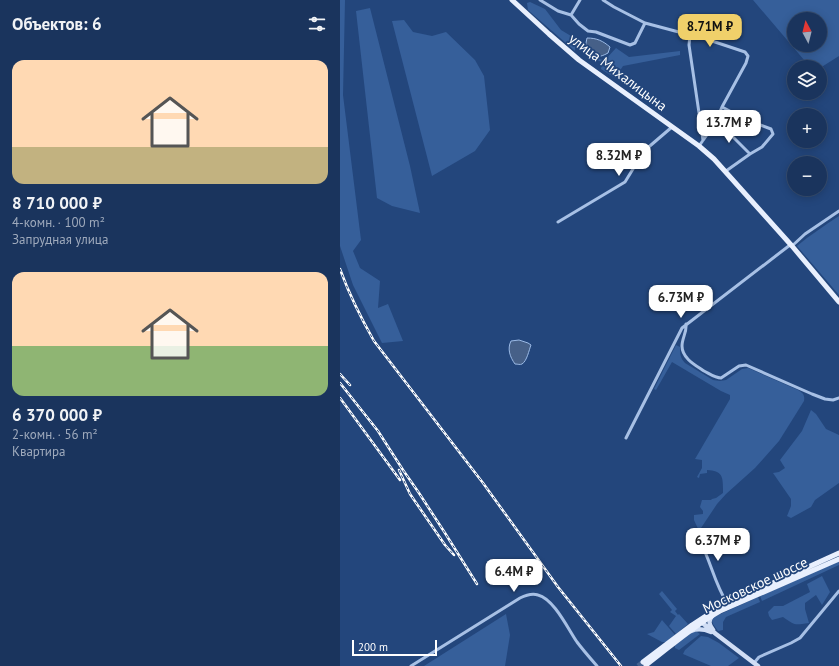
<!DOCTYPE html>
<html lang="ru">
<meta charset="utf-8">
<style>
body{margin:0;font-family:"PT Sans",sans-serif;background:#233c63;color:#f1f3f6;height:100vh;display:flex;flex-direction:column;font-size:15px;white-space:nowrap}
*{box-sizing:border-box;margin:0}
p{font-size:13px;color:#9faabc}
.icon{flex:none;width:22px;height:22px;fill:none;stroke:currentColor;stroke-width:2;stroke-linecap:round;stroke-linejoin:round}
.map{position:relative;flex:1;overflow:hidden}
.details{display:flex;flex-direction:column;background:#1a345d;width:340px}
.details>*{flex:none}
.needle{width:26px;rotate:353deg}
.controls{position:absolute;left:447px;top:12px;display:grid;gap:8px}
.controls a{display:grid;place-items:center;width:40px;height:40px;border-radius:50%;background:#1a345d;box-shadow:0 2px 10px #0003,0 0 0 1px #384f72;font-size:20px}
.scale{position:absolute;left:12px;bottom:10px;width:85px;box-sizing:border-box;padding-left:4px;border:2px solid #fff;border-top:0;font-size:11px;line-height:14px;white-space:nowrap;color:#fff;-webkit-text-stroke:3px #23467c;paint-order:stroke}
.price{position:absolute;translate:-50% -34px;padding:0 9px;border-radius:8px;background:#fff;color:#222;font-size:13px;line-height:26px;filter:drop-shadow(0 1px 2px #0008)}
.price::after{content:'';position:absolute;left:50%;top:24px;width:12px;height:9px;margin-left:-6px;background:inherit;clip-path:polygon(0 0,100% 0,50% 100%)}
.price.current{background:#f0d06a;color:#111}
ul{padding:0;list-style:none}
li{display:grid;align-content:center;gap:8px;height:212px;padding:0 12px}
li span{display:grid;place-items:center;height:124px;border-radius:12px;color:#555}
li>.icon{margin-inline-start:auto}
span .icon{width:72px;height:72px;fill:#fffc;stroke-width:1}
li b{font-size:17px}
h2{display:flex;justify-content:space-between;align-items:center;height:48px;padding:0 12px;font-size:17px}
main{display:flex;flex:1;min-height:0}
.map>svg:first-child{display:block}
.green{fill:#365f9a;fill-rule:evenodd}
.water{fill:#466088;stroke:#9bbae6}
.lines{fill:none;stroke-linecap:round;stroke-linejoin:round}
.primary-tunnel{stroke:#446290;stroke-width:5;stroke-dasharray:5 2.5;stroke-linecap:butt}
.minor{stroke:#a7c0e5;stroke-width:3}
.secondary{stroke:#d1def5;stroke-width:4.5}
.primary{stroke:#e8effd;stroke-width:5}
.rail-casing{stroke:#fff;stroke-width:2.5}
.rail{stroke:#23467c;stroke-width:1;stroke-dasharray:3;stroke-linecap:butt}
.labels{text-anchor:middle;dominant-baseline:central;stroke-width:3.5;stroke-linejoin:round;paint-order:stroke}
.street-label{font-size:14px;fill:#fff;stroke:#23467c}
</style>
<main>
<section class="details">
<h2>Объектов: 6<svg class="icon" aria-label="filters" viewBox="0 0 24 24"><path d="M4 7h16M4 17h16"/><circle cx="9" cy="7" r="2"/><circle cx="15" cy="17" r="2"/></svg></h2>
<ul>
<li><span style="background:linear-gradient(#ffd9b3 70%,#c2b280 0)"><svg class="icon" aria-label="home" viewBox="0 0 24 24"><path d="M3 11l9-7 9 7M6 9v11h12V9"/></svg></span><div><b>8 710 000 ₽</b><p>4-комн. · 100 m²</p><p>Запрудная улица</p></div></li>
<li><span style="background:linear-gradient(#ffd9b3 60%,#8fb573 0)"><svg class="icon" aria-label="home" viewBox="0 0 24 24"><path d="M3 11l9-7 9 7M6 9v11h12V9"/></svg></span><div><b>6 370 000 ₽</b><p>2-комн. · 56 m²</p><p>Квартира</p></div></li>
</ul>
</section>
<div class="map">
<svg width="499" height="666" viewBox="0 0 499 666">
<rect width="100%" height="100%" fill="#23467c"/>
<path class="green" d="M0,0H5L3,95L21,240L13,251L20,268L40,281L38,308L48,304L63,341L42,343L13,285L0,246Z
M413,0H499V56L480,68V67H470ZM454,19H480V45H454Z
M190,2L205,9L221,30L236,39L235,51L188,10L187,3Z
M30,8L70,166L80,213L52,206L37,198L16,11Z
M64,20L73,32L92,36L106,32L135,60L144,76L150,130L135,151L92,176L52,21Z
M276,48L289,57L340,51V55L283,66L275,78L261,69L262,62L248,57L245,54L251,58L265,60Z
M499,216V295L457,246C470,235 484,226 499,216Z
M336,345L340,347C340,353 340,358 345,363L373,380L380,381L386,380L402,369L408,368L458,390C463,393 465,395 464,401L439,441L415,468L386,494L377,504L359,531L354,520V515L363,514V511L360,507L362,500H371L372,499L376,498L383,493C383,478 384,471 367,470V473L360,474L359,478L357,477L362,468V460L355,459L390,399V395L381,391L332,362L316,390L314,389Z
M471,410L476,414L486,429L499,435V483L475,500L471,507L451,518L447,516L451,506V499L433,473L439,472L445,468L440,460L462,431Z
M499,561V565L422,601L420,596Z
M482,576L490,592L482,605L476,595L465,603V609L469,623C454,625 456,626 443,617L432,620L429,616L428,612L434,606H443L470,592L467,584Z
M322,591L337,609L335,611L338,615L339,614L348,624L336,634L329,626L336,616L330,612L332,610L319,594Z
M418,597L420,602L386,617L383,622V630L378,631L373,624L372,621L374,617Z
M166,614L170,635L165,666H84Z
M322,620L335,635L326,642H322L307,634L314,632Z
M353,632H357L360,634L339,650L335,648V645L351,633Z
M361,636L368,637L379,643L399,658L388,666H371L343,654L345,650Z"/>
<path class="water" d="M247,38C257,38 263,41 270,47L268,53C259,58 256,57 247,53L245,48Z
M179,340L188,343L191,345C189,350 187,361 182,364C180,365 178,364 175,364C170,357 167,349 171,341Z"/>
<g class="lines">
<path class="primary-tunnel" d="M298,666L303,662"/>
<path class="minor" d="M200,0L218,11L231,15L239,24L248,31L256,32L290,45L295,43L305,23
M263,0L274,7L305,23L350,35L357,36L405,52L408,56L406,63L382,107L374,125L359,146
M231,15L240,0
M350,35L349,45L363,140
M382,107L407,120L431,129L433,134L422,147L410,154L386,171
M374,125L390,134L410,154
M218,222L285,182L304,151L332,127
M452,246L465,234L499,211
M346,324C347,332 342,338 342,346C342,358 355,365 364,371C370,374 375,378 381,378L399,366L406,365L472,394L485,399L493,400L499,398
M286,438L342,328L450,245
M358,537C370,558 374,583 387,603
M414,663L419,657L451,643L460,638L499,591
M71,666L180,598C186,595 192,593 198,595C214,599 228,629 237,642C243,650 250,658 257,666"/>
<path class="secondary" d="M372,616C368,621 369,625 373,630
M360,621L376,634L418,666
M351,631C358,628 364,629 371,632"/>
<path class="primary" d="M172,0L209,34L239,60L359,146L374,159L452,246L499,302
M303,662L352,625L378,608L499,553
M306,665C330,647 353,626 380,611L499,559"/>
<defs>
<path id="rail" d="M0,269C9,294 21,318 34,341L143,483L218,587L281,666
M0,374L10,385
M0,383L38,431L63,470L79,493L105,533L137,584
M0,398L60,480
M59,470L70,494L105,545L114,555"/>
</defs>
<use href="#rail" class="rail-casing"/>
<use href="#rail" class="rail"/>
</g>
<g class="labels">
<g class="street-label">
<text transform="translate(278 72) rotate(37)">улица Михалицына</text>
<text transform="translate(415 585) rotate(-25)">Московское шоссе</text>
</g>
</g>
</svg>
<div class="controls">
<a><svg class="needle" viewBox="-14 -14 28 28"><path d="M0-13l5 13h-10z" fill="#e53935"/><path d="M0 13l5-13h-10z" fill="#9faabc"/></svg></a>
<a><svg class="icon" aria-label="layers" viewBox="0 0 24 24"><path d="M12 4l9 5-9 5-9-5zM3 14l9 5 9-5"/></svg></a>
<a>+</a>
<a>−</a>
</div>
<div class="scale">200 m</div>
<b class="price current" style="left:370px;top:48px">8.71M ₽</b>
<b class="price" style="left:389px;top:144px">13.7M ₽</b>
<b class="price" style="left:279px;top:177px">8.32M ₽</b>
<b class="price" style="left:341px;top:319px">6.73M ₽</b>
<b class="price" style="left:378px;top:562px">6.37M ₽</b>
<b class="price" style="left:174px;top:593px">6.4M ₽</b>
</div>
</main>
